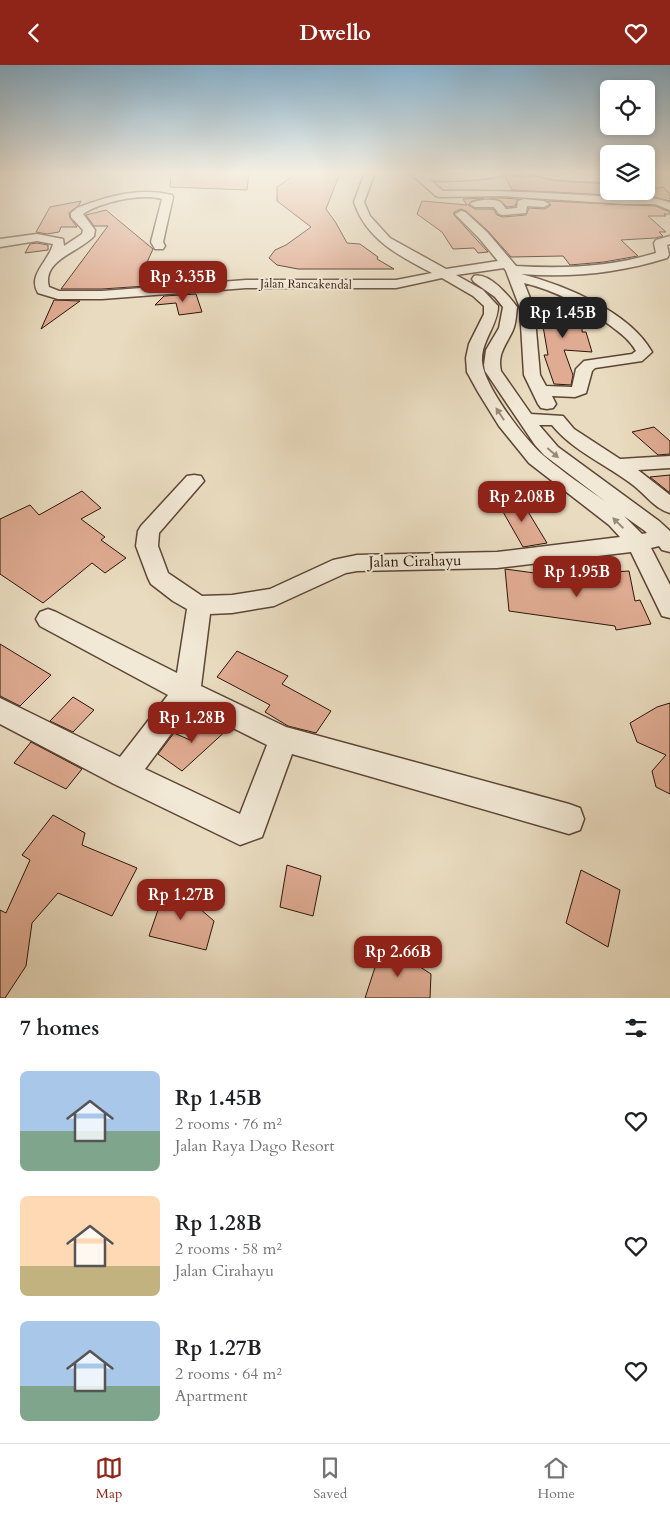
<!DOCTYPE html>
<meta charset="utf-8">
<style>
body{margin:0;font-family:Cardo,serif;background:#f2f2f2;color:#202124;height:100vh;display:flex;flex-direction:column;font-size:19px;white-space:nowrap}
*{box-sizing:border-box;margin:0}
p{font-size:16px;color:#757577}
.icon{flex:none;width:28px;height:28px;fill:none;stroke:currentColor;stroke-width:2;stroke-linecap:round;stroke-linejoin:round}
.map{position:relative;height:933px;overflow:hidden}
.side{display:flex;flex-direction:column;background:#fff;flex:1}
.side>*{flex:none}
.tools{position:absolute;left:600px;top:15px;display:grid;gap:10px}
.tools a{display:grid;place-items:center;width:55px;height:55px;border-radius:8px;background:#fff;box-shadow:0 2px 8px #0003;font-size:25px}
.price{position:absolute;translate:-50% -42px;padding:0 11px;border-radius:10px;background:#8f2418;color:#fff;font-size:16px;line-height:32px;filter:drop-shadow(0 1px 2px #0008)}
.price::after{content:'';position:absolute;left:50%;top:30px;width:15px;height:11px;margin-left:-8px;background:inherit;clip-path:polygon(0 0,100% 0,50% 100%)}
.price.current{background:#222;color:#fff}
ul{padding:0;list-style:none}
li{display:flex;align-items:center;gap:15px;height:125px;padding:0 20px}
li span{display:grid;place-items:center;flex:none;width:140px;height:100px;border-radius:8px;color:#555}
li>.icon{margin-inline-start:auto}
span .icon{width:60px;height:60px;fill:#fffc;stroke-width:1}
li b{font-size:21px}
h2{display:flex;justify-content:space-between;align-items:center;height:60px;padding:0 20px;font-size:21px}
header{display:flex;justify-content:space-between;align-items:center;height:65px;padding:0 20px;background:#8f2418;color:#fff;font-size:22px;font-weight:600}
.dock{display:flex;justify-content:space-around;align-items:center;height:70px;border-top:1px solid #e0e0e0;background:#fff;font-size:14px;color:#757577}
.dock a{display:grid;justify-items:center;gap:2px}
.dock .current{color:#8f2418}
.map>svg:first-child{display:block}
.building{fill:#dfab92;stroke:#2d1508}
.lines{fill:none;stroke-linecap:round;stroke-linejoin:round}
.minor-casing{stroke:#5c4636;stroke-width:3}
.minor{fill:#f1e8d5;fill-rule:evenodd}
.oneway{fill:#998979}
.labels{text-anchor:middle;dominant-baseline:central;stroke-width:4;stroke-linejoin:round;paint-order:stroke}
.far-street-label{font-size:12px;fill:#2d1508;stroke:#f1e8d5}
.street-label{font-size:15px;fill:#2d1508;stroke:#f1e8d5}
</style>
<header><svg class="icon" aria-label="back" viewBox="0 0 24 24"><path d="M15 5l-7 7 7 7"/></svg>Dwello<svg class="icon" aria-label="heart" viewBox="0 0 24 24"><path d="M12 20l-8-8c-3-5 5-10 8-4 3-6 11-1 8 4z"/></svg></header>
<div class="map">
<svg width="670" height="933" viewBox="0 0 670 933">
<rect width="100%" height="100%" fill="#e9dbbf"/>
<filter id="stains"><feTurbulence type="fractalNoise" baseFrequency=".004" numOctaves="4"/><feColorMatrix values="0 0 0 0 .2 0 0 0 0 .09 0 0 0 0 .02 0 0 0 .5 -.17"/></filter>
<radialGradient id="worn" r=".72"><stop offset=".6" stop-color="#630" stop-opacity="0"/><stop offset="1" stop-color="#630" stop-opacity=".3"/></radialGradient>
<path class="building" d="M171,108H249L247,125L170,122Z
M297,108H340L326,144L336,158L347,178L360,179L378,192L377,194L394,204H298L277,200L269,193L275,185L286,180L311,162L277,136V122Z
M505,111H535L558,116L609,119V130L512,125Z
M663,122L670,129V136L649,131L617,130Z
M484,133L472,136L468,140L475,144H493L497,150L503,152L526,150L529,143L545,144L551,140L547,136L655,141L670,147V149H664L666,151H648L666,167H659L663,171L655,173L621,175L638,191L604,197L570,200L563,191L511,192L488,166L466,146L461,144L454,147V150L488,187L478,188L474,183L453,184L442,167L417,149L422,136L467,140L463,134Z
M491,133H501L518,134L515,141L507,142L501,136Z
M81,136L79,140L69,148L70,153L77,162H61L59,167L47,169L36,167L50,142Z
M106,145L153,184L144,204H150L146,221L102,224H61L108,161H94L86,150Z
M37,178L48,180V185L25,188L30,179Z
M196,229L202,247L179,250L176,238L155,240L164,231Z
M564,234L583,245L582,267H586L592,287L564,285L573,310L571,320L554,319L544,290H548L540,244L547,242L548,238L564,240Z
M54,235L80,236L41,264Z
M654,362L670,376V389L658,390L632,367Z
M670,410V428L650,412Z
M82,426L101,443L81,454L105,472L101,475L126,493L105,508L92,498L43,538L0,509V454L30,440L39,450Z
M521,435L547,478L523,482L498,438Z
M505,504L601,517L598,508L629,506L635,536L640,535L651,559L616,565L615,561L509,546Z
M0,579L51,610L20,641L0,631Z
M237,586L288,611L282,619L331,646L316,668L288,661L265,647L270,640L217,612Z
M73,632L94,645L73,667L50,656Z
M670,638V729L656,722L652,706L666,690L637,677L630,658L657,642Z
M206,652L229,663L182,706L158,689L174,668L190,675Z
M31,677L82,704L66,724L14,698Z
M53,750L85,768L82,780L137,803L112,851L58,828L32,858L26,901L5,933H0V845L6,848L30,795L22,790Z
M287,800L321,811L313,851L280,842Z
M581,805L620,825L608,882L566,858Z
M168,816L214,856L206,885L149,871Z
M383,878L431,909L430,933H365Z"/>
<g class="lines">
<defs>
<path id="minor" d="M362,108H373L374,110L364,137L370,151L390,173L446,204L498,196L479,173L455,149L461,146L465,147L487,167L516,201C564,204 610,202 656,188L654,178L656,175L670,171V179L667,180L669,190L667,193C619,208 571,213 521,209C564,220 629,246 652,287L642,296L595,303L592,306L586,328L575,332L552,331L556,339L553,343L547,344L541,343L538,339L524,310L520,243L506,206L504,203L456,210L483,225L498,241C498,260 481,276 482,296C483,320 525,375 544,391C563,407 585,422 606,437L544,390L535,380L485,306L484,300L486,285L499,263L503,242L495,232L474,217L472,214L474,211C489,207 509,231 517,242C516,250 516,258 513,265C506,280 497,289 501,306L531,349L563,351L574,364L620,394L670,391V403L638,405L670,430V448C655,444 645,429 633,420C607,400 573,386 552,360H539L558,382L659,456L670,466V487L662,485L659,481L651,483L670,520V553L662,551L631,487L497,503L357,506L346,508L274,541L232,548L210,549L201,621L286,662L569,739L580,743L584,754L580,765L569,769L292,689L262,772L240,780L114,719L0,659V633L120,692L168,630L40,561L36,554L40,547L48,544L56,547L177,608L187,544L173,536L151,519L148,513L136,481L138,466L141,461L187,411L194,410L201,411L204,416L159,468L158,481L168,508L202,531L232,530L270,524L333,495L357,490L497,487L620,472L609,460L529,398L499,361L478,327L467,307L466,293L469,279L484,249V241L473,231L442,213L396,223H246L102,234H58L38,228C27,210 49,196 53,179L37,176L0,182V174L37,169L63,174L64,181L82,169L83,165L71,152V148L77,143C108,131 139,122 172,130L173,132L163,177L165,181L163,184H155L151,177L162,134C141,128 101,137 83,149L95,165L94,171C80,187 41,195 49,222L59,226H102L246,215H396L432,208C399,191 366,174 354,137L364,110ZM524,218C557,226 584,241 611,261C620,268 630,275 636,286L632,289L584,296L576,304L572,322L546,321L540,310L534,243ZM624,451L645,466L647,468L642,469ZM191,642L267,680L240,749L145,704Z
M423,108L445,110L507,108C498,115 443,117 430,115L443,126C500,125 556,128 613,132C632,133 652,130 670,138V145L655,139H625L501,131L440,132L436,131L411,109Z
M533,108L609,111V117C592,116 545,117 533,108Z
M524,134L544,136L549,139L544,142L527,141L526,148L503,150L499,149L494,142H475L470,139C475,135 494,133 500,137C501,137 505,143 506,144L517,143L518,136Z"/>
</defs>
<use href="#minor" class="minor-casing"/>
<use href="#minor" class="minor"/>
</g>
<defs><path id="oneway-solid" d="M-6-.8H1V-3.2L6.5 0L1 3.2V.8H-6Z" transform="scale(1.25)"/></defs>
<g class="oneway">
<use href="#oneway-solid" transform="translate(500 349) rotate(-123)"/>
<use href="#oneway-solid" transform="translate(553 388) rotate(41)"/>
<use href="#oneway-solid" transform="translate(618 458) rotate(-136)"/>
</g>
<linearGradient id="sky" x2="0" y2="1"><stop stop-color="#88b6d4"/><stop offset="0.45" stop-color="#f5efe2"/><stop offset="1" stop-color="#f5efe2" stop-opacity="0"/></linearGradient>
<rect width="670" height="239" fill="url(#sky)"/>
<g class="labels">
<g class="far-street-label">
<text transform="translate(306 219) rotate(1)">Jalan Rancakendal</text>
</g>
<g class="street-label">
<text transform="translate(415 496) rotate(-1)">Jalan Cirahayu</text>
</g>
</g>
<rect width="100%" height="100%" filter="url(#stains)"/>
<rect width="100%" height="100%" fill="url(#worn)"/>
</svg>
<div class="tools">
<a><svg class="icon" aria-label="locate" viewBox="0 0 24 24"><circle cx="12" cy="12" r="6"/><path d="M12 2v4M12 18v4M2 12h4M18 12h4"/></svg></a>
<a><svg class="icon" aria-label="layers" viewBox="0 0 24 24"><path d="M12 4l9 5-9 5-9-5zM3 14l9 5 9-5"/></svg></a>
</div>
<b class="price" style="left:183px;top:238px">Rp 3.35B</b>
<b class="price current" style="left:563px;top:274px">Rp 1.45B</b>
<b class="price" style="left:522px;top:458px">Rp 2.08B</b>
<b class="price" style="left:577px;top:533px">Rp 1.95B</b>
<b class="price" style="left:192px;top:679px">Rp 1.28B</b>
<b class="price" style="left:181px;top:856px">Rp 1.27B</b>
<b class="price" style="left:398px;top:913px">Rp 2.66B</b>
</div>
<section class="side">
<h2>7 homes<svg class="icon" aria-label="filters" viewBox="0 0 24 24"><path d="M4 7h16M4 17h16"/><circle cx="9" cy="7" r="2"/><circle cx="15" cy="17" r="2"/></svg></h2>
<ul>
<li><span style="background:linear-gradient(#a9c7e8 60%,#7fa58c 0)"><svg class="icon" aria-label="home" viewBox="0 0 24 24"><path d="M3 11l9-7 9 7M6 9v11h12V9"/></svg></span><div><b>Rp 1.45B</b><p>2 rooms · 76 m²</p><p>Jalan Raya Dago Resort</p></div><svg class="icon" aria-label="heart" viewBox="0 0 24 24"><path d="M12 20l-8-8c-3-5 5-10 8-4 3-6 11-1 8 4z"/></svg></li>
<li><span style="background:linear-gradient(#ffd9b3 70%,#c2b280 0)"><svg class="icon" aria-label="home" viewBox="0 0 24 24"><path d="M3 11l9-7 9 7M6 9v11h12V9"/></svg></span><div><b>Rp 1.28B</b><p>2 rooms · 58 m²</p><p>Jalan Cirahayu</p></div><svg class="icon" aria-label="heart" viewBox="0 0 24 24"><path d="M12 20l-8-8c-3-5 5-10 8-4 3-6 11-1 8 4z"/></svg></li>
<li><span style="background:linear-gradient(#a9c7e8 65%,#7fa58c 0)"><svg class="icon" aria-label="home" viewBox="0 0 24 24"><path d="M3 11l9-7 9 7M6 9v11h12V9"/></svg></span><div><b>Rp 1.27B</b><p>2 rooms · 64 m²</p><p>Apartment</p></div><svg class="icon" aria-label="heart" viewBox="0 0 24 24"><path d="M12 20l-8-8c-3-5 5-10 8-4 3-6 11-1 8 4z"/></svg></li>
</ul>
</section>
<nav class="dock">
<a class="current"><svg class="icon" aria-label="map" viewBox="0 0 24 24"><path d="M3 6l6-2 6 2 6-2v14l-6 2-6-2-6 2zM9 4v14M15 6v14"/></svg>Map</a>
<a><svg class="icon" aria-label="saved" viewBox="0 0 24 24"><path d="M7 4h10v16l-5-4-5 4z"/></svg>Saved</a>
<a><svg class="icon" aria-label="home" viewBox="0 0 24 24"><path d="M3 11l9-7 9 7M6 9v11h12V9"/></svg>Home</a>
</nav>
